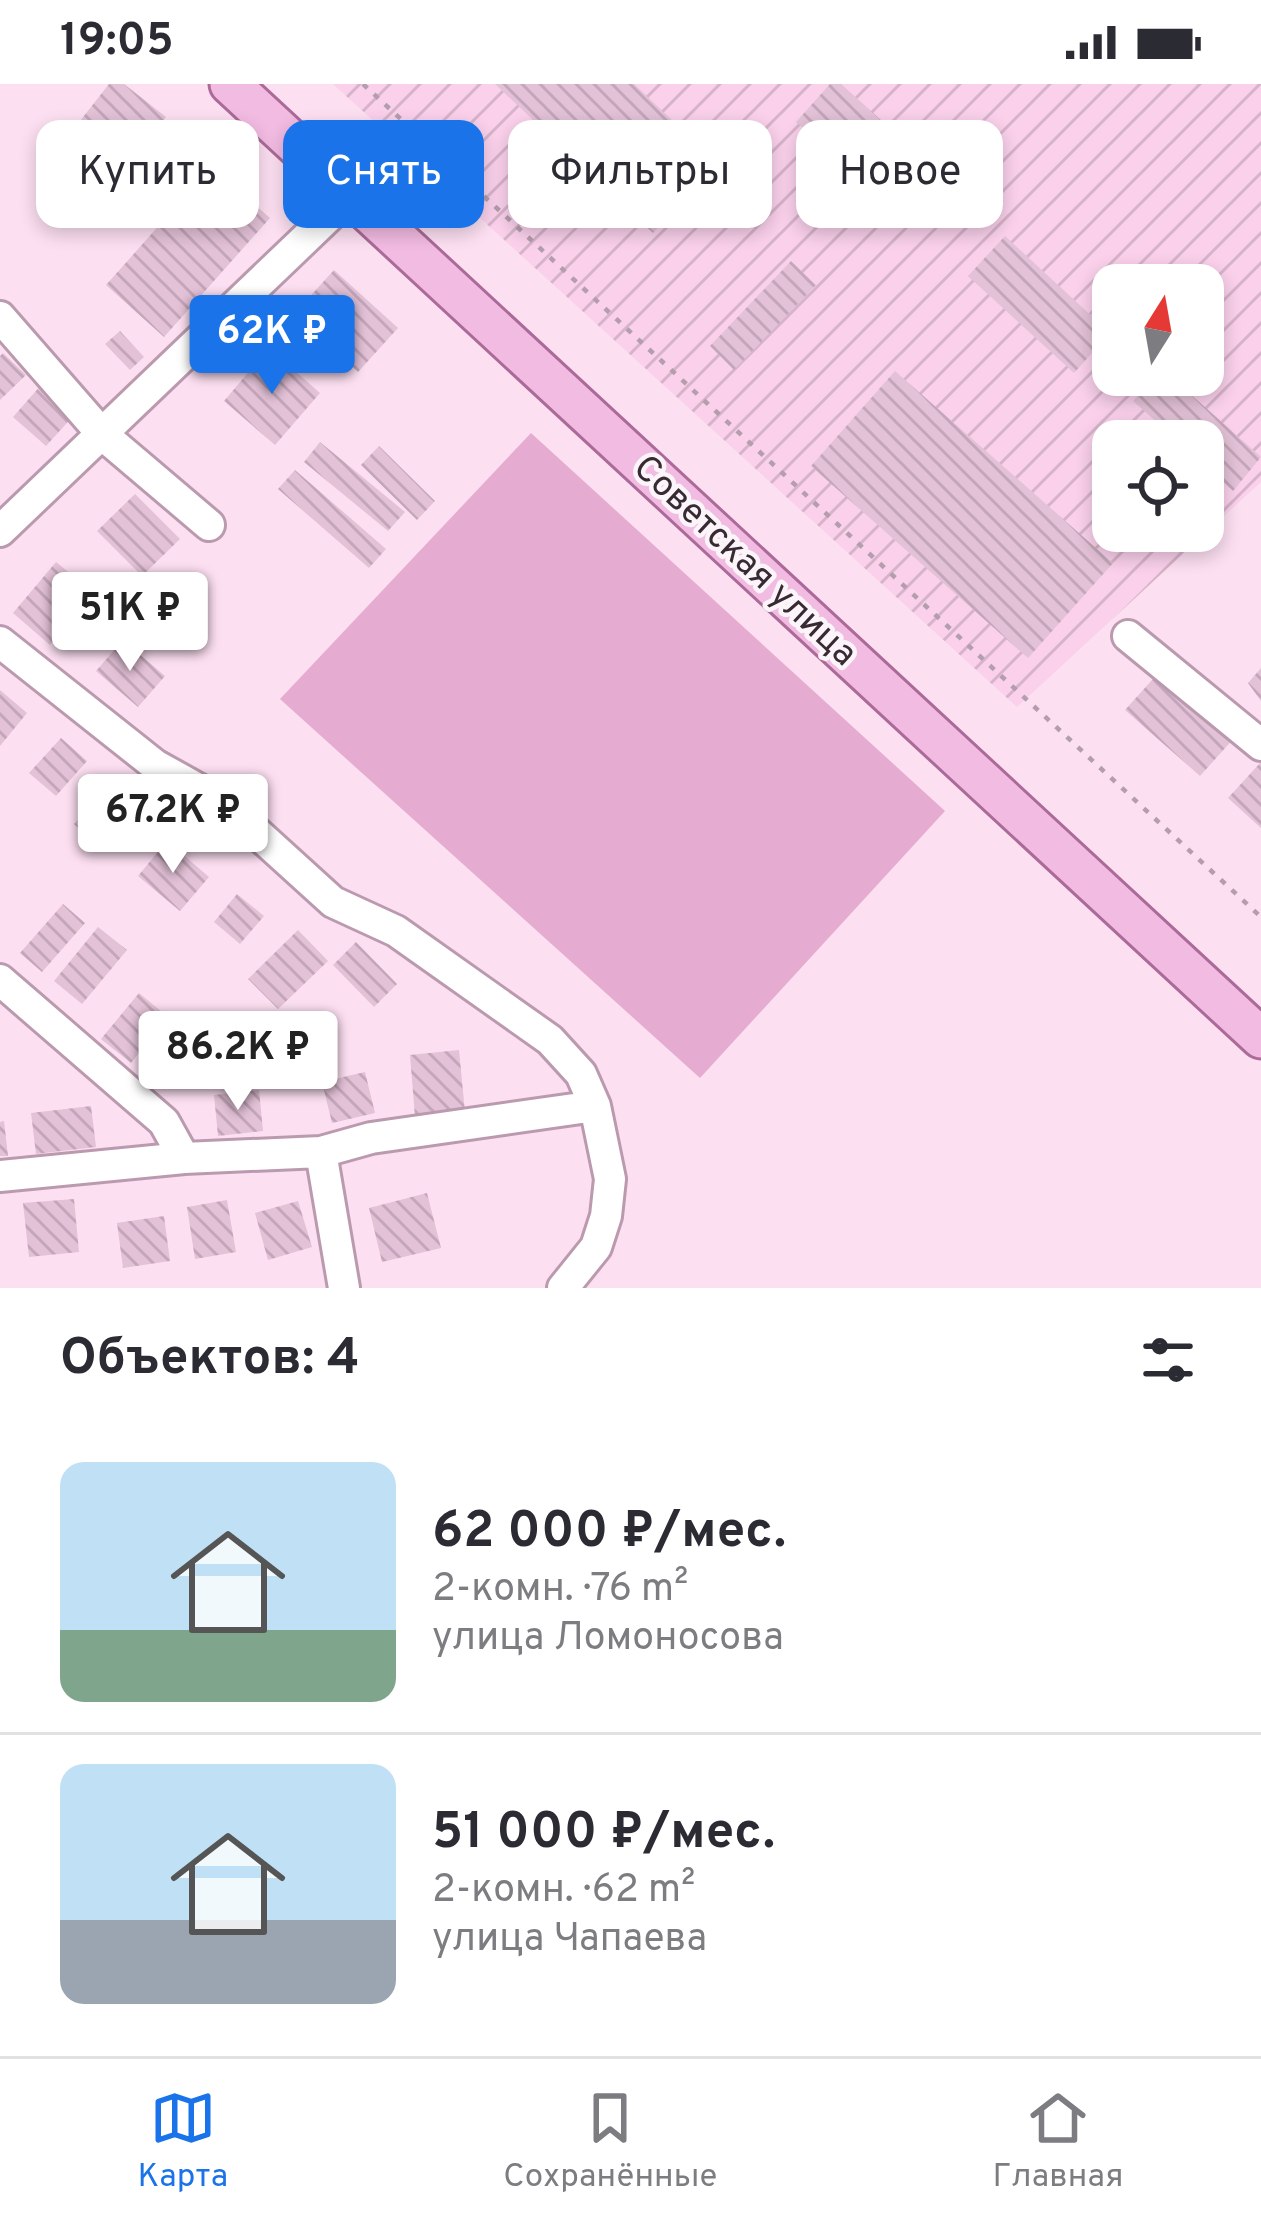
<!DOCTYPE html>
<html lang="ru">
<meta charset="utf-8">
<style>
body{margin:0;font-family:Overpass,sans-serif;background:#f7f7f7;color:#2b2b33;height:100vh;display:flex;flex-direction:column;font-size:45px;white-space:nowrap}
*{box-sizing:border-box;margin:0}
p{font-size:39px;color:#7c7c81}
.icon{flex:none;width:66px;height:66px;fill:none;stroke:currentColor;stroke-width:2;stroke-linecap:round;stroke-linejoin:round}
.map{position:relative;height:1204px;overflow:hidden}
.sheet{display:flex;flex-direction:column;background:#fff;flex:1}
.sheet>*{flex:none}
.banner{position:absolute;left:36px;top:36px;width:1191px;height:108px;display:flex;gap:24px}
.needle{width:78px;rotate:11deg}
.fabs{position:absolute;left:1092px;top:180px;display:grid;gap:24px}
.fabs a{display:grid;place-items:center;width:132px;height:132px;border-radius:24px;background:#fff;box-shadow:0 6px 18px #0003;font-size:60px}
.price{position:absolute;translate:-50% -102px;padding:0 27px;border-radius:12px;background:#fff;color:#222;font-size:39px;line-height:78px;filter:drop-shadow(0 3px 6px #0008)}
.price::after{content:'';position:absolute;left:50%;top:72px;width:36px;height:27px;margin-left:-18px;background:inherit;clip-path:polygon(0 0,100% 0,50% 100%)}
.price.active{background:#1a73e8;color:#fff}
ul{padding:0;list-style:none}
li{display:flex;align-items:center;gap:36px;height:300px;padding:0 60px}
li+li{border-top:3px solid #e1e1e2}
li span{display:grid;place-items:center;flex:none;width:336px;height:240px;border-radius:24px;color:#555}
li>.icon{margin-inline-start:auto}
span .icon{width:144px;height:144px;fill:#fffc;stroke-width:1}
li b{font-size:51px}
h2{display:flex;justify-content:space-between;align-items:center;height:144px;padding:0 60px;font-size:51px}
.tag{padding:0 42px;border-radius:24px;background:#fff;box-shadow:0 6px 18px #0003;font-size:42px;line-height:108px}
.tag.active{background:#1a73e8;color:#fff}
.status{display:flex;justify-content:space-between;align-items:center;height:84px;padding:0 60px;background:#fff;direction:ltr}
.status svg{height:33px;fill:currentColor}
.tabs{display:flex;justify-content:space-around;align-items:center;height:168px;border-top:3px solid #e1e1e2;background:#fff;font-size:33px;color:#7c7c81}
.tabs a{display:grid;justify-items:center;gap:6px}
.tabs .active{color:#1a73e8}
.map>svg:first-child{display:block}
.industrial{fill:url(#industrial-furrows);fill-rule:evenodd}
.grass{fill:#e5abd1}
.building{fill:url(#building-back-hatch)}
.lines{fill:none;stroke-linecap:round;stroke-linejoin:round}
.minor-casing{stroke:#bb9ab0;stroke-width:36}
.major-casing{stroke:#ab6a98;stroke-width:45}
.path{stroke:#b49dac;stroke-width:4.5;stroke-dasharray:6 9;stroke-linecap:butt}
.minor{stroke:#fff;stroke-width:30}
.major{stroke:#f2bbe2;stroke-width:39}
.labels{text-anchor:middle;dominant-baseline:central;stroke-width:9;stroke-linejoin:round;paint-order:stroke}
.street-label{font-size:36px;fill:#372a33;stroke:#fbf4f8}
</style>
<div class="status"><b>19:05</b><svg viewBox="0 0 49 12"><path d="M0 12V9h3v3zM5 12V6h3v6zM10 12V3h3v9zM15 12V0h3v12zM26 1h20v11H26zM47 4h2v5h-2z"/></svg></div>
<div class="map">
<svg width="1261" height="1204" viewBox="0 0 1261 1204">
<defs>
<pattern id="industrial-furrows" width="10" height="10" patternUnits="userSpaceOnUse" patternTransform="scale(3)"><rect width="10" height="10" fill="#fad0eb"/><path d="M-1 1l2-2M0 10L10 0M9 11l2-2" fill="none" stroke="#d7b3ca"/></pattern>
<pattern id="building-back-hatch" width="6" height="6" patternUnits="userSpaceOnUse" patternTransform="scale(3)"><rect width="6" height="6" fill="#e3c1d7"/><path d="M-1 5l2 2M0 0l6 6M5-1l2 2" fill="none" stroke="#c3a6b9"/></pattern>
</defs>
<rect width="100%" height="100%" fill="#fcdff1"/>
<path class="industrial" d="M333,0H1261V398L1017,623ZM1113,201H1203V291H1113ZM1113,357H1203V447H1113Z"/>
<path class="grass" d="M531,349L945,727L700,994L280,615Z"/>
<path class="building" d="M109,0H124L166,33L132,77L80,37Z
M495,0H634L695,58L663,92L686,114L653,149Z
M830,0H841L882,37L844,80L796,38Z
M901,67L920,86L882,126L863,108Z
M212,82L270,134L164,253L106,201Z
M1005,152L1110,249L1074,289L968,192Z
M791,177L816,201L734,286L710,262Z
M334,186L398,244L358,288L294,230Z
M120,247L144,273L130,286L105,260Z
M269,264L320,309L275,361L224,317Z
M3,269L26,291L0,316V272Z
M895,287L1113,479L1028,574L811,382Z
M1157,291H1169L1261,373L1233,407L1203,380V357H1178L1133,317Z
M42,300L75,330L46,362L13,333Z
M320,358L405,428L388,447L304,378Z
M379,362L435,417L417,436L361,381Z
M295,386L386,465L369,484L278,405Z
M135,410L180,455L142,492L97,447Z
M56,478L94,509L50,561L13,529Z
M123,556L165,592L138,623L96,587Z
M1261,584V617L1248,599Z
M1161,586L1235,653L1200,692L1125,626Z
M0,606L27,629L0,662Z
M61,654L87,677L56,712L29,689Z
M1261,678V744L1228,714Z
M111,699L142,727L105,768L74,740Z
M167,757L209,793L180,827L138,792Z
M237,810L264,832L240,860L214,838Z
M63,820L85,839L42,888L20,869Z
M98,843L127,866L82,920L54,897Z
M298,846L328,877L278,925L248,895Z
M356,858L397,900L374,923L333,881Z
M139,909L168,933L131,979L101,955Z
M459,966L465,1028L415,1033L410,971Z
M365,988L375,1029L332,1039L322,998Z
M259,1006L263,1047L218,1052L214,1011Z
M91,1022L96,1063L36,1070L31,1029Z
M4,1037L8,1072H0V1038Z
M427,1109L441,1164L382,1178L369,1124Z
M74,1115L79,1168L29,1173L23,1119Z
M227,1116L236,1168L195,1175L187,1123Z
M298,1117L312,1163L268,1176L255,1129Z
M164,1132L170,1177L123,1184L117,1139Z"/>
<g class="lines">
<defs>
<path id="minor" d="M0,233L103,351L209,441
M0,447L350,112
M1128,552L1261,661
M0,558L155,681L225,720L333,818L396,847L550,956L581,990L595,1022L610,1095L606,1132L596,1163L563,1204
M0,896L164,1038L184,1074
M321,1068L344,1204
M0,1092L184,1074L321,1068L371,1054L595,1022"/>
<path id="major" d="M230,0L1261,954"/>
</defs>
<use href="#minor" class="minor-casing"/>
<use href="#major" class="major-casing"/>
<path class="path" d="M363,0L1261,833"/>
<use href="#minor" class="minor"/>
<use href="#major" class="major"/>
</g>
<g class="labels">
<g class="street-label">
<text transform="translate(744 478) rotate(43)">Советская улица</text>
</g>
</g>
</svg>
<div class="fabs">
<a><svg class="needle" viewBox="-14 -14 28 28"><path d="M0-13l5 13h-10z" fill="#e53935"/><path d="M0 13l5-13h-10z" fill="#7c7c81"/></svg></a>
<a><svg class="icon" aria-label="locate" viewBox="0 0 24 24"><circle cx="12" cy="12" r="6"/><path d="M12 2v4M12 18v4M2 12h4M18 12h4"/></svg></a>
</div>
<b class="price active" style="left:272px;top:313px">62K ₽</b>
<b class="price" style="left:130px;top:590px">51K ₽</b>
<b class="price" style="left:173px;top:792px">67.2K ₽</b>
<b class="price" style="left:238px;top:1029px">86.2K ₽</b>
<div class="banner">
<a class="tag">Купить</a>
<a class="tag active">Снять</a>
<a class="tag">Фильтры</a>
<a class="tag">Новое</a>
</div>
</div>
<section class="sheet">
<h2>Объектов: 4<svg class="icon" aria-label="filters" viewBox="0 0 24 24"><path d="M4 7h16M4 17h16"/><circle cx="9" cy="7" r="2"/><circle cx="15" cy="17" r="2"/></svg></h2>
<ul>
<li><span style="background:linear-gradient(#bfe0f5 70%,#7fa58c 0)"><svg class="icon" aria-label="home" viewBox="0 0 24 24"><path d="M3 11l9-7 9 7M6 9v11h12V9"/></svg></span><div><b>62 000 ₽/мес.</b><p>2-комн. · 76 m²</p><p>улица Ломоносова</p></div></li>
<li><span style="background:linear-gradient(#bfe0f5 65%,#9aa5b1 0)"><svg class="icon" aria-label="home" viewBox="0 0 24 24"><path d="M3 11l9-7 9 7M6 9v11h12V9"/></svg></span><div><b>51 000 ₽/мес.</b><p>2-комн. · 62 m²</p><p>улица Чапаева</p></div></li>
</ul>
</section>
<nav class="tabs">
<a class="active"><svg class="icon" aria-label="map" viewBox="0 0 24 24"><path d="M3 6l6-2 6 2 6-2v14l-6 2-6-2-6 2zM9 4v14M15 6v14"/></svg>Карта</a>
<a><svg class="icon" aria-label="saved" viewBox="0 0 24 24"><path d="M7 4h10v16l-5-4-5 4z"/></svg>Сохранённые</a>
<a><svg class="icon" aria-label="home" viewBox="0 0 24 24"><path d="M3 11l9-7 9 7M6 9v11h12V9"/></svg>Главная</a>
</nav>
